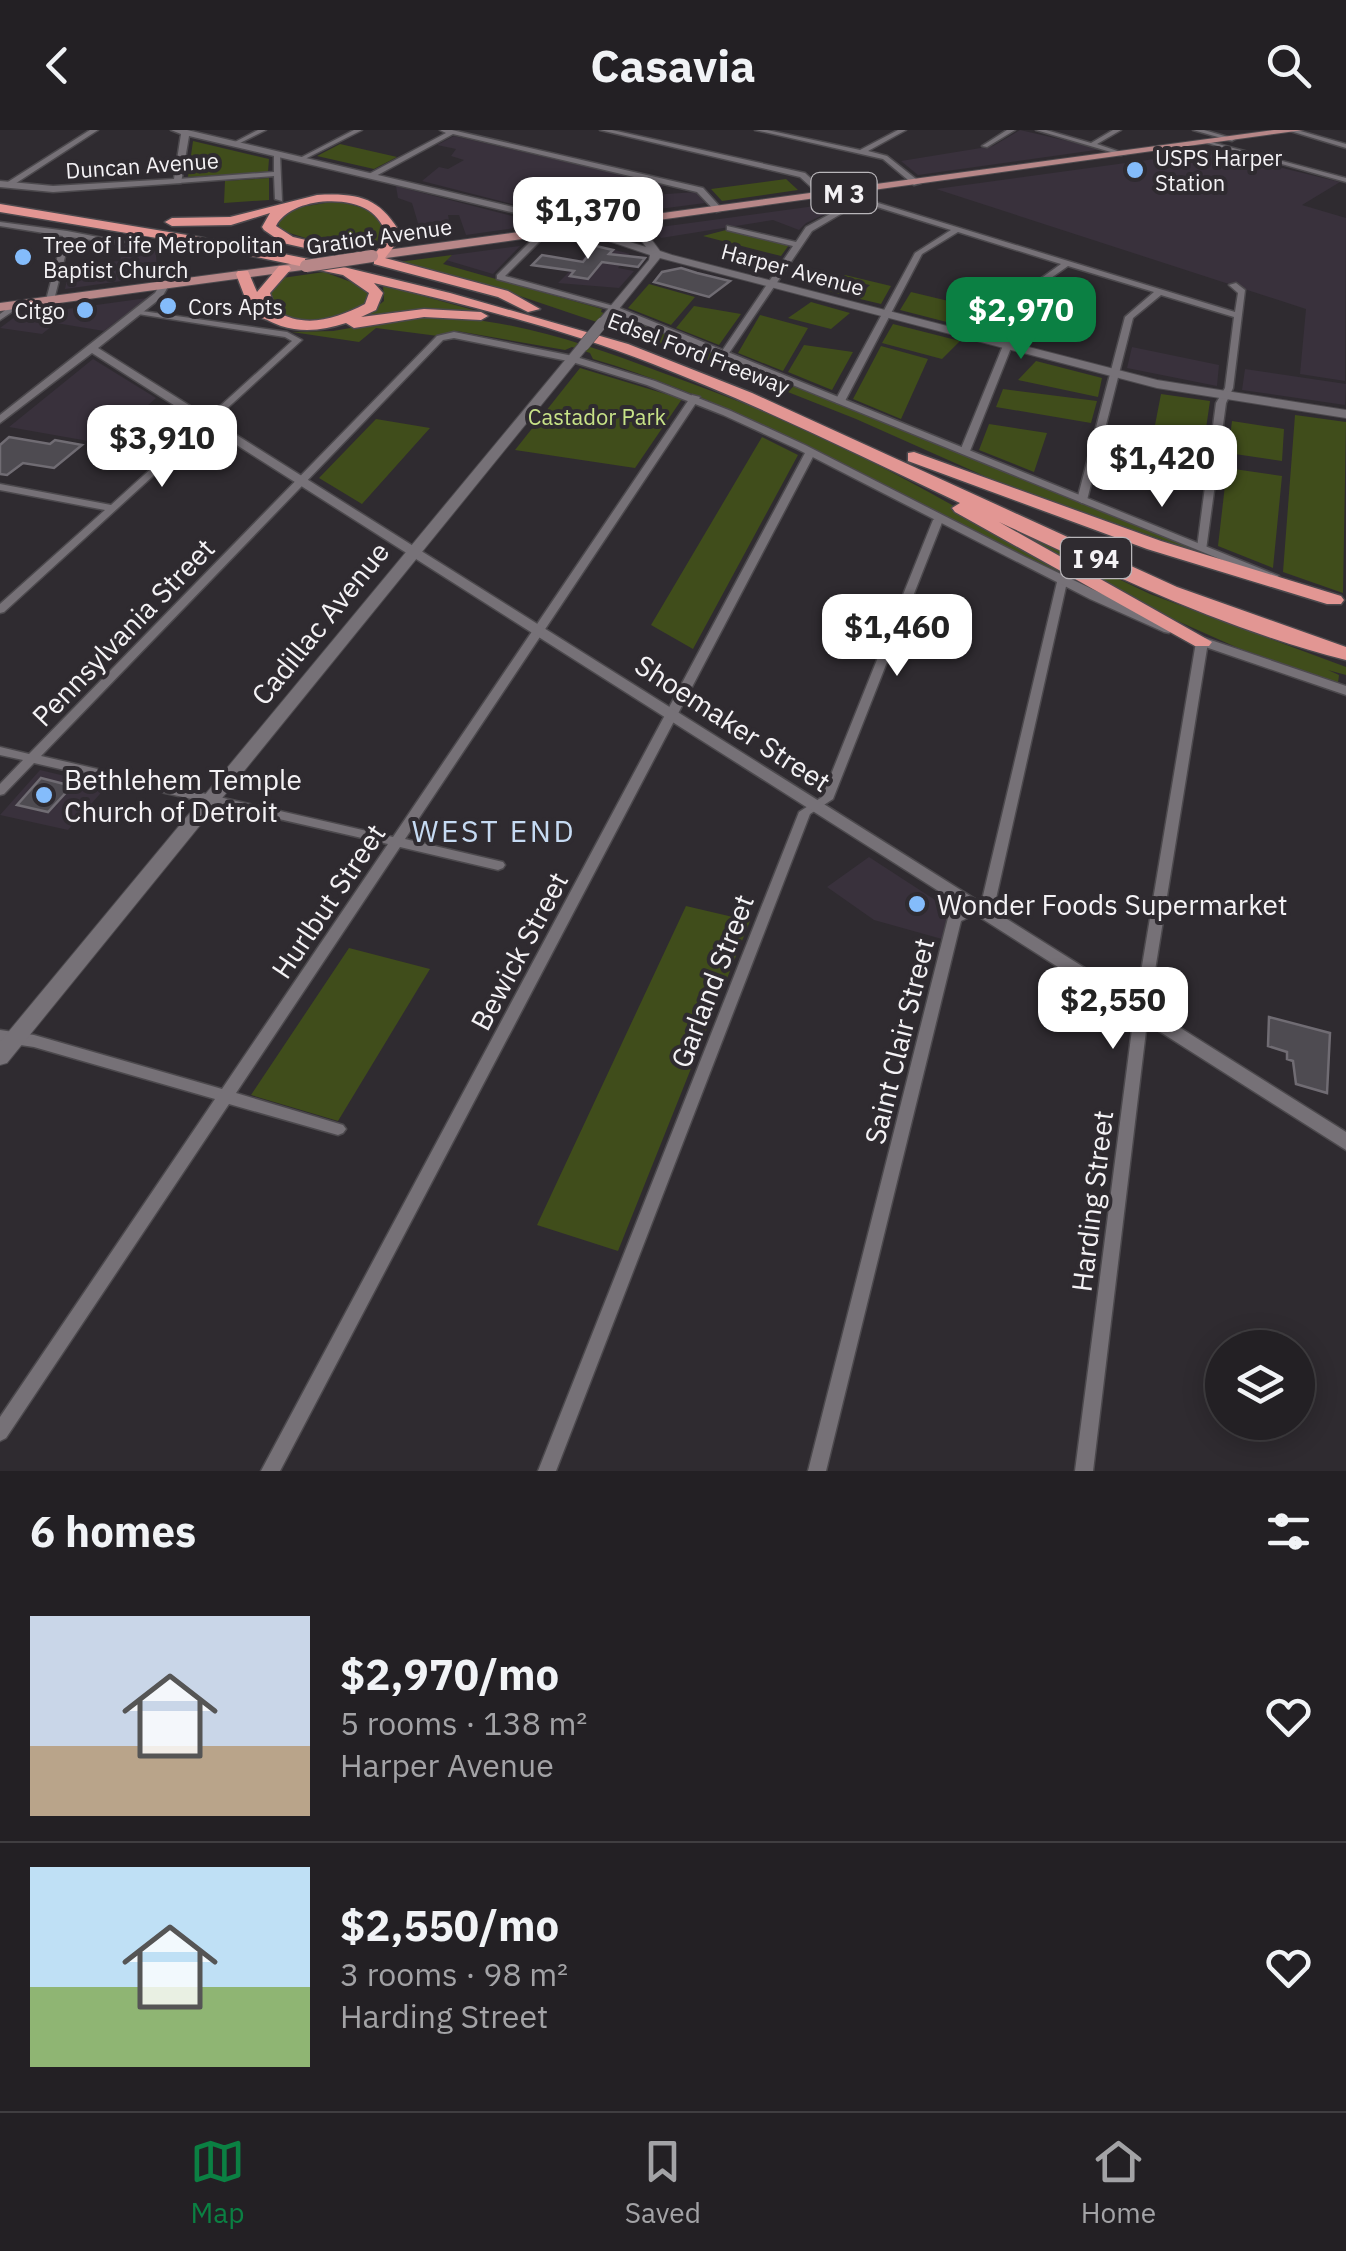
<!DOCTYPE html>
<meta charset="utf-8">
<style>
body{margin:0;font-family:"IBM Plex Sans",sans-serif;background:#2f2d31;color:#f1f3f6;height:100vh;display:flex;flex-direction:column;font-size:38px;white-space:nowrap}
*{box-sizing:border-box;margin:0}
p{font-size:32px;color:#a3a3a6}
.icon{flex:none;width:55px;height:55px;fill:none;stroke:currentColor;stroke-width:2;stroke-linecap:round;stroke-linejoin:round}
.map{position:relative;height:1341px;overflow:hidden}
.sheet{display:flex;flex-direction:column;background:#232024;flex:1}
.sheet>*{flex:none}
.buttons{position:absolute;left:1205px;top:1200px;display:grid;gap:20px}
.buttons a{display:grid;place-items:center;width:110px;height:110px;border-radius:50%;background:#232024;box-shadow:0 5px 25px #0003,0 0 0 2px #403e41;font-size:50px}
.price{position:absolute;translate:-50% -85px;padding:0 22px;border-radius:20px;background:#fff;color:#222;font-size:32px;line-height:65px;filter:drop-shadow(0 2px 5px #0008)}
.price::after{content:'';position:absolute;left:50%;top:60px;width:30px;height:22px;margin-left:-15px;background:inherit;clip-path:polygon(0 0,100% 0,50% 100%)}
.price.active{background:#0b8043;color:#fff}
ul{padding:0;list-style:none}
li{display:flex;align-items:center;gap:30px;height:250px;padding:0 30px}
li+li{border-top:2px solid #403e41}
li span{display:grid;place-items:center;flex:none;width:280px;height:200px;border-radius:0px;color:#555}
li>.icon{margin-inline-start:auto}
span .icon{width:120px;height:120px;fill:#fffc;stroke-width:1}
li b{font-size:42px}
h2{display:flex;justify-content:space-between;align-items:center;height:120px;padding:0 30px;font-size:42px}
header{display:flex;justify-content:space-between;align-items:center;height:130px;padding:0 30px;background:#232024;font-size:45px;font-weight:700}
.tabs{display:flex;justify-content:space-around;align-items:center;height:140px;border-top:2px solid #403e41;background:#232024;font-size:28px;color:#a3a3a6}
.tabs a{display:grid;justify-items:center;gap:5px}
.tabs .active{color:#0b8043}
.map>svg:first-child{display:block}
.built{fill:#39313c}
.green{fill:#404d1b}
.building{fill:#4e4b51;stroke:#706c73;stroke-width:2.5}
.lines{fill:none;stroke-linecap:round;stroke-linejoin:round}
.minor-casing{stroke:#4c494d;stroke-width:3}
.tertiary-casing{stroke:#4c494d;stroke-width:3}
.secondary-casing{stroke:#4c494d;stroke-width:2}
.primary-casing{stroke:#4c494d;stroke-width:2}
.motorway-casing{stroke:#4c494d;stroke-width:3}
.minor{fill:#767177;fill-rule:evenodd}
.tertiary{fill:#767177;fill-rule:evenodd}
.secondary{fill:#767177;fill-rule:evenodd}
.primary{fill:#b78788;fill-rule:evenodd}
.motorway{fill:#e29693;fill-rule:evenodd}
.secondary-bridge-casing{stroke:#4c494d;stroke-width:12;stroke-linecap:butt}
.primary-bridge-casing{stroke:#4c494d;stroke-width:14;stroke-linecap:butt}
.secondary-bridge{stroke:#767177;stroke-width:11}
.primary-bridge{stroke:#b78788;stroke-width:12}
.poi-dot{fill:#84bcfb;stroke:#2f2b30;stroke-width:4}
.labels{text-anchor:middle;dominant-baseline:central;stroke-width:8;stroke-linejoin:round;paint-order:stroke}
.far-poi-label{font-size:22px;fill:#f4f2f5;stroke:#2f2b30;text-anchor:start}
.far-street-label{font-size:22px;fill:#f4f2f5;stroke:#2f2b30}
.far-park-label{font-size:22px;fill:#c8e388;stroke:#2f2b30}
.shield{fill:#2f2b30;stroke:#b9b6ba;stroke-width:2.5}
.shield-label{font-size:25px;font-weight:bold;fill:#f4f2f5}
.street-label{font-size:28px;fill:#f4f2f5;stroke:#2f2b30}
.poi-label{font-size:28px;fill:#f4f2f5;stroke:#2f2b30;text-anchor:start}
.neighbourhood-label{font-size:30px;letter-spacing:2.5px;fill:#c6dbf3;stroke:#2f2b30}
</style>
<header><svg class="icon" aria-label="back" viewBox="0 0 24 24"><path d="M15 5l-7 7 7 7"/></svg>Casavia<svg class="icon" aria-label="search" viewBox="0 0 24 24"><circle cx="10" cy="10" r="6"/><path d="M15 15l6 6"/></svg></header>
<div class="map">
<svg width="1346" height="1341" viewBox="0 0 1346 1341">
<rect width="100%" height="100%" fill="#2f2b30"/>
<path class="built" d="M1020,0L1103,19L918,45L901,31L993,16Z
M454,6L665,55L652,65L696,62L705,73L575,90L422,51L439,37L448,39L464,30L451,26L456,19L437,15Z
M1213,21L1340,52L1302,75L1346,88L1345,251L1300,244L1306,179L936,59Z
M396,56L516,87L522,97L466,105L459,85H448L452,106L423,110L412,73L398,68Z
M844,72L849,73L806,93L799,100L773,90L661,108L653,98Z
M124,115L156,121L157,146L65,159L70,135L120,131Z
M596,115L630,124L618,138L634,141L619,158L558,153Z
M520,116L493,144L446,130L452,125Z
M147,168L104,201L56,193L42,204L0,198L16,186Z
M1132,217L1219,235L1217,256L1127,238Z
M93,229L156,268L105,314L9,297Z
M1245,239L1346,254L1345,275L1242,260Z
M40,640L107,656L68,700L0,685Z
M869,727L949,779L942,809L874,790L827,757Z"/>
<path class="green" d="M193,11L269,29L268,42L188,47Z
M340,14L397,27L374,39L317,26Z
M269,48V70L224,73L225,51Z
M786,49L798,60L722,71L711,59Z
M337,71L375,81L392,112L390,115L347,121L280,100L278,92L295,78Z
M726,100L789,115L781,126L703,106Z
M452,125L443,134L602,179L601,182L619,188L622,185L1229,433L1000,353L856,289L700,227L487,155L399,132Z
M324,142L370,159L372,170C341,186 309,202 276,182L265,153L268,150Z
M845,145L891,156L881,174L856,168L870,155L865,154L849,166L827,161Z
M649,154L695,167L671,195L628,178Z
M383,155L488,184L364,187L384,171Z
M911,162L990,181L974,199L900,180Z
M811,172L850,183L831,199L788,188Z
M694,176L741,184L719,215L676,198Z
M760,185L808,198L783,241L738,223Z
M420,186C509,187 580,212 663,243C720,264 777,285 832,312C935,362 1033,422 1133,478C1056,443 981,406 907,367C804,314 705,262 593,229L590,223L572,217L565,220L457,201L438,206L376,198L359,212L292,202L333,201Z
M893,194L960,211L942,229L882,213Z
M804,215L853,222L832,260L788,242Z
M881,216L928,229L901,289L853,269Z
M1036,231L1102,248L1098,267L1018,250Z
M580,238L682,269L635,338L515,320Z
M1003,259L1097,271L1091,293L996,277Z
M1161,264L1210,271L1197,360L1144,352Z
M1295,285L1346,292L1343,463L1283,442Z
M376,289L430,298L362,374L319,348Z
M1232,291L1284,299L1282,331L1228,323Z
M989,294L1047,303L1034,342L979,320Z
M1111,302L1144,307L1136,348L1102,343Z
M762,307L798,325L693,519L651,495Z
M1227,338L1282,346L1273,438L1218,416Z
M975,380L1150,464L1346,537V545L1328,540L1339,545L1338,553L1238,518L1164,485L1052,427Z
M686,776L750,791L618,1121L537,1095Z
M349,818L430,839L338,991L251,965Z"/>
<path class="building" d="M596,116L613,120L609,124L645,128L638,137L602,132L588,149L570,146L574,141L532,135L542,125L583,132Z
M681,138L697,143L730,151L709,167L654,152L662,142Z
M9,307L50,314L55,310L82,315L54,338L23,333L7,345L0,344V315Z
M41,648L72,656L48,682L17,675Z
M1269,887L1330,903L1327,963L1296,954L1293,931L1287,929V922L1268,916Z"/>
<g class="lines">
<defs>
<path id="minor" d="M90,0H98L10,57L3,55Z
M258,0H266L236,15L231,14Z
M354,0H362L303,30L298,29Z
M440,0H452L703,58L723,80L716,82L697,62L453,4L374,47L367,45L446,3Z
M600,0H612L805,43L829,65L822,67L800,47Z
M755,0H767L860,20L898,0H906L868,21L887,26L921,53L914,55L883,29Z
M1007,0H1015L987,17L982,16Z
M1036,0H1046L1091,13L1113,0H1121L1097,14L1126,24L1121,25Z
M1193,0H1204L1235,9L1232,11Z
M1287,0H1297L1346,14V18Z
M1207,11L1346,48V52L1207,13Z
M277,22L280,24L282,71L275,69L274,46L178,53L174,51L178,49L274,42V24Z
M839,61L1235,182L1238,163L1229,155L1236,153L1245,160L1233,258L1226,273L1206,420H1198L1197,418L1216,273L1225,258L1234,187L1161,165L1133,188L1087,370L1082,373L1077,370L1125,187L1154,162L1068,136L1034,160L970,321L965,324L960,321L1026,159L1061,134L958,102L922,124L845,271L837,273L835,271L915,123L951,100L861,72L812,101L727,226H721L720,224L793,116L727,100V96L796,112L806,97L856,70L836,65L835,63Z
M0,92L67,101L124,112L120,114L70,107L54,170L50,172L46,170L63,106L0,96Z
M540,102L547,104L505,146L617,177V181L497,149V145Z
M15,173L22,175L0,190V184Z
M135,180L287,202L302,210L4,482L0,483V474L105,380L0,360V354L111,375L292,211L285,207L138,184H135Z
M454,202L573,226L577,229L573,232L454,208L443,210L41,626L393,707L692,265L700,267L405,709L503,732L505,735L503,738L498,740L400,717L236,963L343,995L346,999L343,1003L338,1005L229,974L6,1308L0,1311V1287L215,969L34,917L0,912V900L34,905L222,959L388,714L34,633L4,664L0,665V654L23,630L0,625V617L29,624L437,206Z
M810,320L815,323L280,1341H261L805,323Z
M938,387L943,390L833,669L810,684L556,1341H538L799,682L822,667L933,390Z
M1062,449L1067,452L995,773L993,776L961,791L826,1341H808L948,788L950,785L982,770L1057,452Z
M1202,509L1208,512L1148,884L1093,1341H1075L1134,884L1196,512Z"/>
<path id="tertiary" d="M171,0H187L526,80L583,99L578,102L520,84L189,6L181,53L53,62L0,57V51L53,56L174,49L181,4Z
M161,153L169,155L162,167L98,218L1346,1002V1020L92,223L0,293V285L155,163Z
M611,177H617L1279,446L1273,450L1269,449L611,181Z
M573,226L655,251L731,281L805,315L1025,427L1176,499L1169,503L1164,502L1090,469L797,319L723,285L647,255L569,231V227Z
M1190,503L1346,556V565L1185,510L1183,507L1185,504Z"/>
<path id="secondary" d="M629,90H637L660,121L672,125L1157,250L1346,280V288L1157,258L660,128L606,195H598V191L649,130L650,125L573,99L578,96L646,117L628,92Z
M580,212L590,215L7,933L0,935V912Z"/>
<path id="primary" d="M1274,0H1303L372,130L366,126L372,122L527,101L517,82L523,78L527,79L538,100Z
M306,132L310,133V139L0,181V173Z"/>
<path id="motorway" d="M317,65C359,63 380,67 402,106L385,128L508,161L540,179L528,182L498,167L374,134V125L388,106C383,96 378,86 368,80C344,65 290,69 276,96L293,107L319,113V119L314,120L283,113L264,100L262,97L270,83L231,95L172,96L165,92L172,88L230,87Z
M0,74L193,106L319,131L450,163L628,214L752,263L1177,457L1346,517V530C1226,500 1111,444 999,392L1212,512L1209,516H1195L955,382L952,378L960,373C859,325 758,275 653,234C564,199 468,175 374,153L383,163L376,180L361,187L424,179L481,182L488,186L481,190L424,187L354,198L346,193C325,200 303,203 281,196C268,191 264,187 252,186L236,144L238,141H248L257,162L279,136H289L291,139L270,163L276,181C305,199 336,189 365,174L369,163L343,145L319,140L193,114L0,82Z
M914,322L1161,411L1341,466L1344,470L1341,474H1327L1147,419L908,331V323Z"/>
</defs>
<use href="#minor" class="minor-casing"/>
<use href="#tertiary" class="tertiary-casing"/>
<use href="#secondary" class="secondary-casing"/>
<use href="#primary" class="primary-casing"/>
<use href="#motorway" class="motorway-casing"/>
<use href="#minor" class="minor"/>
<use href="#tertiary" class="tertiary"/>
<use href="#secondary" class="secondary"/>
<use href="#primary" class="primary"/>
<use href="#motorway" class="motorway"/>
<defs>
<path id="secondary-bridge" d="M584,215L602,193"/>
<path id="primary-bridge" d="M306,136L372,126"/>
</defs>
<use href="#secondary-bridge" class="secondary-bridge-casing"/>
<use href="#primary-bridge" class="primary-bridge-casing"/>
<use href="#secondary-bridge" class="secondary-bridge"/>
<use href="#primary-bridge" class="primary-bridge"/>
</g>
<g class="poi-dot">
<circle cx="1135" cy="40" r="10"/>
<circle cx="23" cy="127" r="10"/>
<circle cx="168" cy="176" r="10"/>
<circle cx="85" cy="180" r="10"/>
<circle cx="44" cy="665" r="10"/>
<circle cx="917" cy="774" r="10"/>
</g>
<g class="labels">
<g class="far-poi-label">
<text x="1155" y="27">USPS Harper<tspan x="1155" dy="25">Station</tspan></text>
<text x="43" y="114">Tree of Life Metropolitan<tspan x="43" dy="25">Baptist Church</tspan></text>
<text x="188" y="176">Cors Apts</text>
<text x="65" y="180" text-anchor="end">Citgo</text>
</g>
<g class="far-street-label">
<text transform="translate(142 35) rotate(-4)">Duncan Avenue</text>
<text transform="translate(379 106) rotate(-8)">Gratiot Avenue</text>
<text transform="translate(793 139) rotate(15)">Harper Avenue</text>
<text transform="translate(699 223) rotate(21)">Edsel Ford Freeway</text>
</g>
<g class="far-park-label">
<text x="597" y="286">Castador Park</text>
</g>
<g class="shield">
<rect x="811.5" y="43" width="65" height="40" rx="8"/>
<rect x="1061" y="408" width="70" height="40" rx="8"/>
</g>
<g class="shield-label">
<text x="844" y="63">M 3</text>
<text x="1096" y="428">I 94</text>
</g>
<g class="street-label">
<text transform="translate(320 493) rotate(-51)">Cadillac Avenue</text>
<text transform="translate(123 502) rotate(-46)">Pennsylvania Street</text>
<text transform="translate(733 593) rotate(33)">Shoemaker Street</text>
<text transform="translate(328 771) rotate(-56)">Hurlbut Street</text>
<text transform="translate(519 821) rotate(-62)">Bewick Street</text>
<text transform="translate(712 851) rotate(-69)">Garland Street</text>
<text transform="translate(899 911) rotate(-76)">Saint Clair Street</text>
<text transform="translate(1092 1071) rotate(-83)">Harding Street</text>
</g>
<g class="poi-label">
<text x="64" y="649">Bethlehem Temple<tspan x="64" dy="32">Church of Detroit</tspan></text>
<text x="937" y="774">Wonder Foods Supermarket</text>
</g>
<g class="neighbourhood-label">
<text x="494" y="700">WEST END</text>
</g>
</g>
</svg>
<div class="buttons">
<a><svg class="icon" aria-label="layers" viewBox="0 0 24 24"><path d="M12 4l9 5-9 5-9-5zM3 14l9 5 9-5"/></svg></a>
</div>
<b class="price" style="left:588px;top:132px">$1,370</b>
<b class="price active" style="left:1021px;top:232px">$2,970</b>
<b class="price" style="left:162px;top:360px">$3,910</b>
<b class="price" style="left:1162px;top:380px">$1,420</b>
<b class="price" style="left:897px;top:549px">$1,460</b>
<b class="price" style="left:1113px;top:922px">$2,550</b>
</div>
<section class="sheet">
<h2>6 homes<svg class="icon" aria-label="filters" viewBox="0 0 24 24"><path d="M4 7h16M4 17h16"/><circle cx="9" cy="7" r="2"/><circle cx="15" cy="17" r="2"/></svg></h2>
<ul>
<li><span style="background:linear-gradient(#c9d6e8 65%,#b9a48a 0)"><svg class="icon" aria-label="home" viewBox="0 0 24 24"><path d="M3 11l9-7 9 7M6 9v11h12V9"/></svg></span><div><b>$2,970/mo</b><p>5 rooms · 138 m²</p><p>Harper Avenue</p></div><svg class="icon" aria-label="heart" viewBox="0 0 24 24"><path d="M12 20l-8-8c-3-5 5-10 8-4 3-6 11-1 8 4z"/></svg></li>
<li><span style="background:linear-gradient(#bfe0f5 60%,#8fb573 0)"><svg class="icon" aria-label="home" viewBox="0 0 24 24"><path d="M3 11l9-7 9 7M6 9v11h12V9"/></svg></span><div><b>$2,550/mo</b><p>3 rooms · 98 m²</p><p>Harding Street</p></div><svg class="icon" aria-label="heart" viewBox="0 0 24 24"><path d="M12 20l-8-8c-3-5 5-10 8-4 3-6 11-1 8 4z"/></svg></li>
</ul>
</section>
<nav class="tabs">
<a class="active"><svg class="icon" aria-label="map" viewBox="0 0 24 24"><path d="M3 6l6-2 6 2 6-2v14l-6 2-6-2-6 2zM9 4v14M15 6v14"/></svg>Map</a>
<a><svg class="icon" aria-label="saved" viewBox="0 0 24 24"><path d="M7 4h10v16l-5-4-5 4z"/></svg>Saved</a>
<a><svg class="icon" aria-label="home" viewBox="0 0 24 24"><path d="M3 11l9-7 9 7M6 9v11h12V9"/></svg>Home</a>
</nav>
